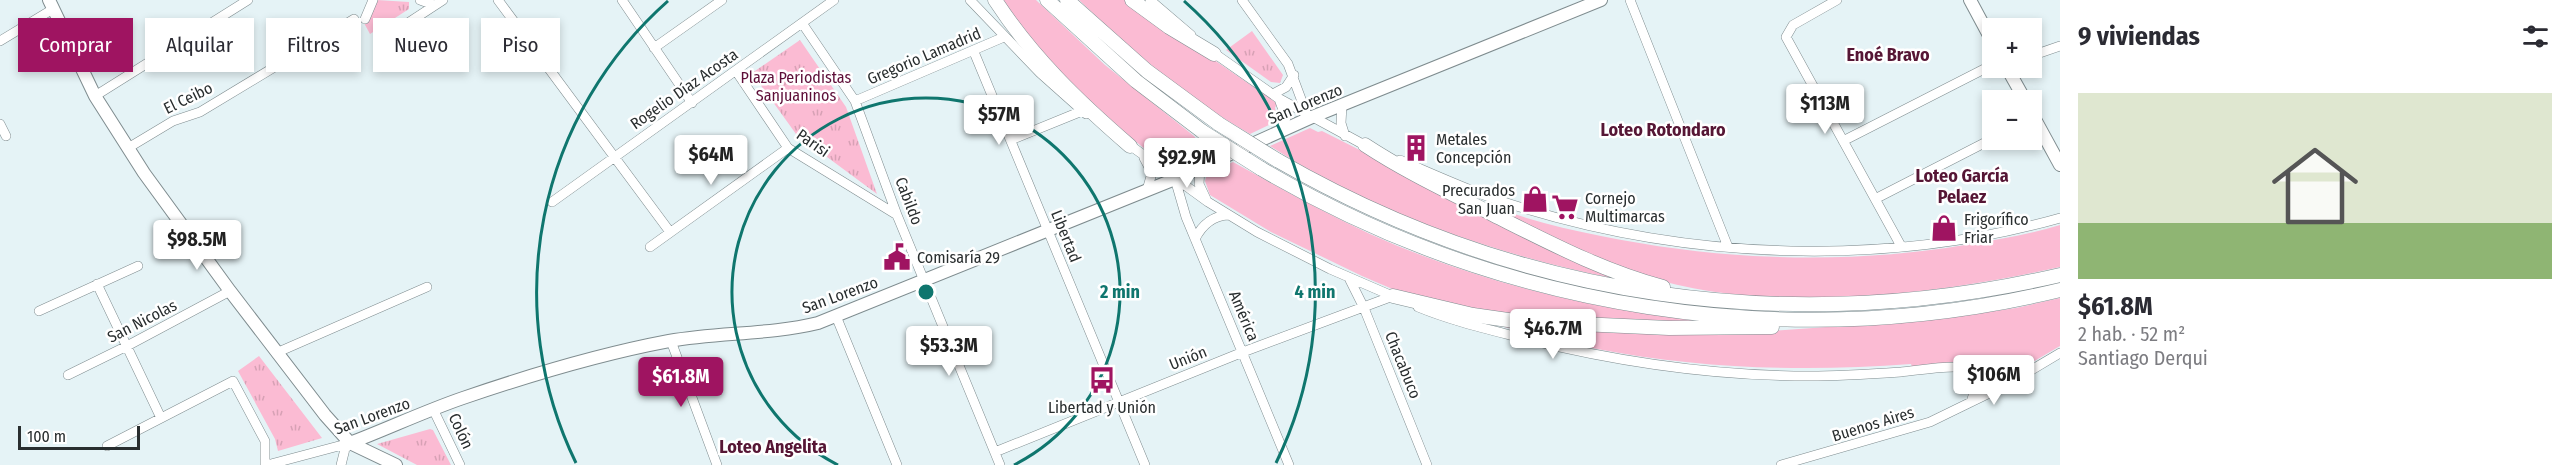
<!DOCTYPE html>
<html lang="es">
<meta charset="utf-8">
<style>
body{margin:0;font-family:"Fira Sans Condensed",sans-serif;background:#f7f7f7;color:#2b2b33;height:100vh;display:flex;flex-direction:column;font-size:22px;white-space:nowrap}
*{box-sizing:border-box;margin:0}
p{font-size:20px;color:#7c7c81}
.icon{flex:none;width:33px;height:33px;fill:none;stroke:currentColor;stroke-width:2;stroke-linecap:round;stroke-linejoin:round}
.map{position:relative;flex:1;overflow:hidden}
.side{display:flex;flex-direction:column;background:#fff;width:510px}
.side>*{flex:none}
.hud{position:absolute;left:18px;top:18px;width:570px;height:54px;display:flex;gap:12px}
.fabs{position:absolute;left:1982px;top:18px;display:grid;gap:12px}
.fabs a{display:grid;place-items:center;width:60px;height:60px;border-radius:0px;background:#fff;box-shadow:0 3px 9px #0003;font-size:30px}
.scale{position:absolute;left:18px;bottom:15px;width:122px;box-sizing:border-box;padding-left:6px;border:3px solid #292e2f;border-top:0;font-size:16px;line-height:21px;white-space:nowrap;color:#292e2f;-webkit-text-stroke:4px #fff;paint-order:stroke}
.price{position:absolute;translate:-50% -51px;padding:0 14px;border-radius:6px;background:#fff;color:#222;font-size:20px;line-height:39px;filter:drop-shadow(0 2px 3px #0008)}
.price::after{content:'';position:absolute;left:50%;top:36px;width:18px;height:14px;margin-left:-9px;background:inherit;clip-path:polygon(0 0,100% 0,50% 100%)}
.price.selected{background:#9f1461;color:#fff}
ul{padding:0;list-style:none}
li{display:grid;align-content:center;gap:12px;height:318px;padding:0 18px}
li+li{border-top:2px solid #e1e1e2}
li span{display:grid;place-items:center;height:186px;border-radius:0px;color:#555}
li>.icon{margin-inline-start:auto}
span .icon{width:108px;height:108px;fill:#fffc;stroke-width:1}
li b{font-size:26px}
h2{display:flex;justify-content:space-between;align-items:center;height:72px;padding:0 18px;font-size:26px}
.tag{padding:0 21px;border-radius:0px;background:#fff;box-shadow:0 3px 9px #0003;font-size:21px;line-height:54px}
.tag.selected{background:#9f1461;color:#fff}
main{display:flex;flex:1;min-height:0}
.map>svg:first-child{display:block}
.grass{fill:#fbbbd3}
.park{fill:url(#park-tufts)}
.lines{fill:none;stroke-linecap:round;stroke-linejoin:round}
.minor-casing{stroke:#7f8c8f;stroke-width:10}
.major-casing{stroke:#7f8c8f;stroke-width:14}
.highway-casing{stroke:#7f8c8f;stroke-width:15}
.minor{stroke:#fff;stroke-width:9}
.major{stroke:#fff;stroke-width:12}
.highway{stroke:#fff;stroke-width:14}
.highway-bridge-casing{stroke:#7f8c8f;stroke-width:15;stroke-linecap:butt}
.highway-bridge{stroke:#fff;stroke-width:14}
.ring{fill:none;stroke:#0f766e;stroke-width:3}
.labels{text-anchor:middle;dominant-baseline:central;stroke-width:5;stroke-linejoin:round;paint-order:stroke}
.street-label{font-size:16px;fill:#292e2f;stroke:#fff}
.park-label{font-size:16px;fill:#5d0e38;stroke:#fff}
.poi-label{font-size:16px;fill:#292e2f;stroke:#fff;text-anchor:start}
.neighbourhood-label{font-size:18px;font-weight:bold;fill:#561635;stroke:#fff}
.centre{fill:#0f766e;stroke:#fff;stroke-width:3}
.ring-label{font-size:18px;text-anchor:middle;font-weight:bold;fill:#0f766e;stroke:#fff;stroke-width:5;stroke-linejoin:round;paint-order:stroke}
</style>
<main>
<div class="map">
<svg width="2060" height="465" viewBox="0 0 2060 465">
<defs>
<pattern id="park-tufts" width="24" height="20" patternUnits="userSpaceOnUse" patternTransform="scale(1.5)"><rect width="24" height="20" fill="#fbbbd3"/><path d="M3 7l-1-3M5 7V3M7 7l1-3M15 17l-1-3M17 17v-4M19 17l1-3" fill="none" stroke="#d7a1b5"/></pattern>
</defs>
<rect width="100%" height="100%" fill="#e5f3f6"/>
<path class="grass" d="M999,0H1036L1105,65L1194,136L1207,153L1175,168L1164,159L1160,161L1080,97Z
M1079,0H1127L1278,104L1275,107L1277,121L1250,134C1187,98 1131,50 1079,0Z
M1310,128L1318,132L1322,131L1616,279C1495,254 1374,213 1270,146Z
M1233,162C1278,187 1323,212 1370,234C1486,286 1609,313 1735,324L1491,315L1397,291L1362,276L1271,232L1210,195L1205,181L1207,174Z
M1484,202C1521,219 1562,228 1601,236C1724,261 1848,265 1971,244C2001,239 2031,234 2060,225V267C1935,295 1769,316 1645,276C1589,258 1537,229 1484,202Z
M2060,298V346L2002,380L1990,379L1957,362L1912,367L1911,364C1806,372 1700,369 1597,349C1555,341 1514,329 1472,319L1756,332L1938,319L2016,308Z"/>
<path class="park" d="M377,0L409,2V9L370,34L364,23L369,20Z
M1252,31L1283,75L1280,83L1271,82L1226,50Z
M800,40L846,107L877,194L796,134L752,73Z
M259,356L322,438L278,451L275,439L238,371Z
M430,429L433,430L451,465H417L377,444Z"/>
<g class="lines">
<defs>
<path id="minor" d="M420,0L434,5
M498,0L670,232
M622,0L692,103
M970,0L1040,73L1086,114
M1150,0L1191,35
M1242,0L1288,64L1307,115
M1630,0L1728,247
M1837,0L1793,25L1786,37L1901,246
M365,19L373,0
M802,23L855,101L897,215L1000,465
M0,41L53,9
M654,48L722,0
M1211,51L1278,98L1368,147
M974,52L1145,465
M389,55L382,40L443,0
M2031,56L2060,46
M736,71L788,148L897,215
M1273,94L1286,87L1294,75
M95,96L248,0
M855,101L1004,37
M1342,105L1341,123L1345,136
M0,124L6,136
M1279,133L1286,118L1279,99
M1011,140L1082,111
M1843,141L1992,65
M1127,143L1208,202L1257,232L1330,269L1397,298
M128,148L173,121L200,112L354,19
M1144,158L1152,173L1147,190
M1400,160C1440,177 1481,196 1523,208C1694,260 1887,267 2060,218
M1200,168L1199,184L1206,199
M1175,179L1186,217L1289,465
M1875,199L1992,139
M552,202L834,0
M1195,239C1202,225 1212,216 1228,215
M650,247L788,148
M1349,278L1364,308L1427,465
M97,284L161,418
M1418,307C1452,321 1487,329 1522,338C1617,362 1712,376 1810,376C1841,376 1871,374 1901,372C1919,370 1937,367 1955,367C1974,367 1985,388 2005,385
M39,311L138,266
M836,316L897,465
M671,341L717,465
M276,353L427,287
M1971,372L1976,387L1971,402
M68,375L127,346L230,291
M434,411L460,465
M107,446L233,381L265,441V465
M995,452L1243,352L1393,296
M267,465L350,443
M341,465L345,449L350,443
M1781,465L1930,422L2008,384L2060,353"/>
<path id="major" d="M49,0L95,96L144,173L230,291L325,415L350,443L396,465
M1970,0L1992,41
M2007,68L2025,100
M2031,112L2060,165
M350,443C387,429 425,411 463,398C530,375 600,354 669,341C718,332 769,335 818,323L1175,179L1312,117L1601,0"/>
<path id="highway" d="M995,0C1032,57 1079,102 1130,146
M1047,0L1136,81L1203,132
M1067,0L1147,71L1219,124
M1132,0L1169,27L1214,54
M1365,145C1406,172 1451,193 1494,215C1550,243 1603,271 1663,287
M1277,160C1518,299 1789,338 2060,275
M1260,168C1500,310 1788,356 2060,290
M1393,296L1473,315L1515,321L1669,328L1772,327"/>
</defs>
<use href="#minor" class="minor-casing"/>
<use href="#major" class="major-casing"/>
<use href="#highway" class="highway-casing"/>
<use href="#minor" class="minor"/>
<use href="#major" class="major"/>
<use href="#highway" class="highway"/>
<defs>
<path id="highway-bridge" d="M1219,124L1277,160
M1203,132L1260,168"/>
</defs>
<use href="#highway-bridge" class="highway-bridge-casing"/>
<use href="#highway-bridge" class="highway-bridge"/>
</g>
<g class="ring">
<path d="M838 465A194 194 0 1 1 1014 465"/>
<path d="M576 463A389 389 0 0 1 668 1M1184 1A389 389 0 0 1 1276 463"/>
</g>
<defs>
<symbol id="building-bare" viewBox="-9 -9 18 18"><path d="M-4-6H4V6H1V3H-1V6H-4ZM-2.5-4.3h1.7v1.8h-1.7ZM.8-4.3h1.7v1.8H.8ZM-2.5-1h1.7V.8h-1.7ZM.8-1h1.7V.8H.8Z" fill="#9f1461" stroke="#fff" stroke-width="2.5" paint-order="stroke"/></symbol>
<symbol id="shop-bare" viewBox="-9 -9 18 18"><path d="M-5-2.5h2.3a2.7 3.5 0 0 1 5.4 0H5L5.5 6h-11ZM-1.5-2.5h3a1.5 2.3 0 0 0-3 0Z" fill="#9f1461" stroke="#fff" stroke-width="2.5" paint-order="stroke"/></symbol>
<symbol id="supermarket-bare" viewBox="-9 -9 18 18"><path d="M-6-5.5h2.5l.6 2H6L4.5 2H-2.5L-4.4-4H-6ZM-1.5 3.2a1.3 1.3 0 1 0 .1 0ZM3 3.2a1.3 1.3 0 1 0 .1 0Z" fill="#9f1461" stroke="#fff" stroke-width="2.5" paint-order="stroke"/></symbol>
<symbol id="civic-bare" viewBox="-9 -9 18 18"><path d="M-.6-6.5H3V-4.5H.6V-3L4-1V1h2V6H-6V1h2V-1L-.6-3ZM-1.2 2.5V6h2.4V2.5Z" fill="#9f1461" stroke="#fff" stroke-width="2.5" paint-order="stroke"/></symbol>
<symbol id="bus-bare" viewBox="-9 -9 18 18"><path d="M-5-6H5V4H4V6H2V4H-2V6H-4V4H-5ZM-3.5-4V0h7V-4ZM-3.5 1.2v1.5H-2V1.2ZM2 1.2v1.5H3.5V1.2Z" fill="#9f1461" stroke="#fff" stroke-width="2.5" paint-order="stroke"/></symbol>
</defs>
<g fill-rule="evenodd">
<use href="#building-bare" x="1397" y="129" width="38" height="38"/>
<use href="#shop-bare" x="1516" y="180" width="38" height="38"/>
<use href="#supermarket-bare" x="1546" y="188" width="38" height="38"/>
<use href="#shop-bare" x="1925" y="209" width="38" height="38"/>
<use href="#civic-bare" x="878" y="238" width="38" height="38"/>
<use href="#bus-bare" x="1083" y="361" width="38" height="38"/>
</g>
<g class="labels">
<g class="street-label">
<text transform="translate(924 56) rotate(-23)">Gregorio Lamadrid</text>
<text transform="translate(684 89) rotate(-35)">Rogelio Díaz Acosta</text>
<text transform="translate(188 98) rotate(-26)">El Ceibo</text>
<text transform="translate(1305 104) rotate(-23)">San Lorenzo</text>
<text transform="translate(813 143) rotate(35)">Parisi</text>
<text transform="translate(909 201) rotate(69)">Cabildo</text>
<text transform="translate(1066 236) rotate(68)">Libertad</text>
<text transform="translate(840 295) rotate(-20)">San Lorenzo</text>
<text transform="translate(1244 316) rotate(67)">América</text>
<text transform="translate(142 321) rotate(-27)">San Nicolas</text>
<text transform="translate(1188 358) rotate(-22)">Unión</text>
<text transform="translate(1403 365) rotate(68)">Chacabuco</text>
<text transform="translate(372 416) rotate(-20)">San Lorenzo</text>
<text transform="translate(1873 424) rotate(-17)">Buenos Aires</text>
<text transform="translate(461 431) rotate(65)">Colón</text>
</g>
<g class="park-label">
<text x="796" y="77">Plaza Periodistas<tspan x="796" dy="18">Sanjuaninos</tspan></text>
</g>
<g class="poi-label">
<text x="1436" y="139">Metales<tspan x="1436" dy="18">Concepción</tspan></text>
<text x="1515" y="190" text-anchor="end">Precurados<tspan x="1515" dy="18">San Juan</tspan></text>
<text x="1585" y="198">Cornejo<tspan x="1585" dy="18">Multimarcas</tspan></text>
<text x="1964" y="219">Frigorífico<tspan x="1964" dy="18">Friar</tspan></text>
<text x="917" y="257">Comisaría 29</text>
<text x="1102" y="407" text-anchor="middle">Libertad y Unión</text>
</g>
<g class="neighbourhood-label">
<text x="1888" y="55">Enoé Bravo</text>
<text x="1663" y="130">Loteo Rotondaro</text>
<text x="1962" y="176">Loteo García<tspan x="1962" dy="21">Pelaez</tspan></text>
<text x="773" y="447">Loteo Angelita</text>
</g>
</g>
<circle cx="926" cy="292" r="9" class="centre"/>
<g class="ring-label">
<text x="1120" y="298">2 min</text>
<text x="1315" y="298">4 min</text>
</g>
</svg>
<div class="fabs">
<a>+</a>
<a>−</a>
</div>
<div class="scale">100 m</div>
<b class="price" style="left:1825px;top:135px">$113M</b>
<b class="price" style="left:999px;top:146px">$57M</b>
<b class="price" style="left:711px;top:186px">$64M</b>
<b class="price" style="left:1187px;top:189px">$92.9M</b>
<b class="price" style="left:197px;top:271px">$98.5M</b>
<b class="price" style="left:1553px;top:360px">$46.7M</b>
<b class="price" style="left:949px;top:377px">$53.3M</b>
<b class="price" style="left:1994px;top:406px">$106M</b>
<b class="price selected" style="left:681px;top:408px">$61.8M</b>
<div class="hud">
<a class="tag selected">Comprar</a>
<a class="tag">Alquilar</a>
<a class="tag">Filtros</a>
<a class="tag">Nuevo</a>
<a class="tag">Piso</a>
</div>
</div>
<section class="side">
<h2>9 viviendas<svg class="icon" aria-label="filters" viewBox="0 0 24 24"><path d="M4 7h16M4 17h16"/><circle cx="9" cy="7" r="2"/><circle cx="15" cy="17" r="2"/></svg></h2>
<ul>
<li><span style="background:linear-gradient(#dfe7d0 70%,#8fb573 0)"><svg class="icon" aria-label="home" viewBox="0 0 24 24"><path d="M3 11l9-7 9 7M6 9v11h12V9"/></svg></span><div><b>$61.8M</b><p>2 hab. · 52 m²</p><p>Santiago Derqui</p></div></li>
</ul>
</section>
</main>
